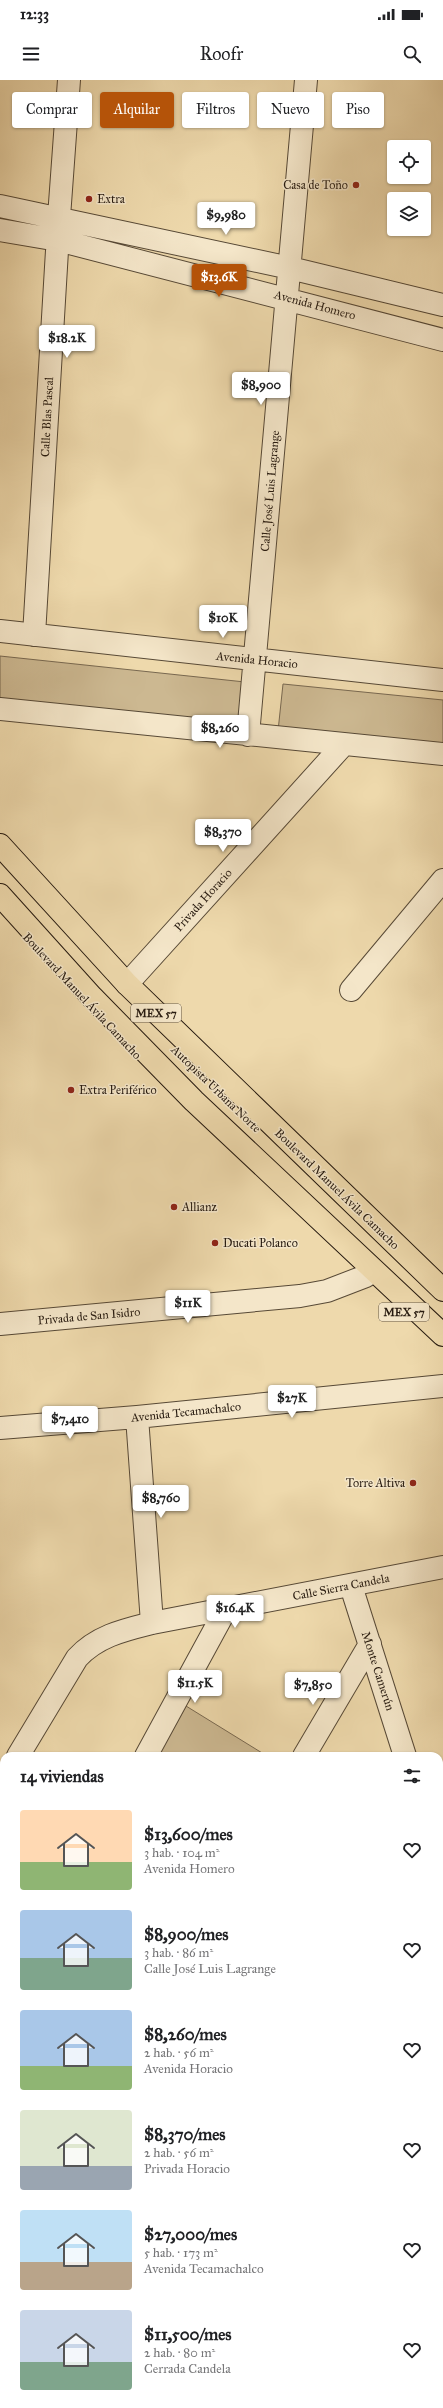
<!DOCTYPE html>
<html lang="es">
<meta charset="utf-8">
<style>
body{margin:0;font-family:"IM FELL Great Primer",serif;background:#f6f6f6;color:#202124;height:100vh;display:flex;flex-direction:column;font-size:15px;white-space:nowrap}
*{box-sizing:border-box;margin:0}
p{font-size:13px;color:#757577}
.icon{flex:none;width:22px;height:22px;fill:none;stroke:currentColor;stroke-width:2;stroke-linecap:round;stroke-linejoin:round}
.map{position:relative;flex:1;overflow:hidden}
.details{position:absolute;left:0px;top:1672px;width:443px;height:656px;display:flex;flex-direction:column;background:#fff;border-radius:12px 12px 0 0;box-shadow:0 1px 3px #0004}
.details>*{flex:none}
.banner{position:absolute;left:12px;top:12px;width:419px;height:36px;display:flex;gap:8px}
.tools{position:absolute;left:387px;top:60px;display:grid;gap:8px}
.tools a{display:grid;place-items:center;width:44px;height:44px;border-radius:4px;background:#fff;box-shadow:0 1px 3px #0004;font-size:20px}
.price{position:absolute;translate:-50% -34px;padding:0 9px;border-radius:4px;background:#fff;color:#222;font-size:13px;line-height:26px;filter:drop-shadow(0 1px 2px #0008)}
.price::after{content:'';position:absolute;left:50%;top:24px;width:12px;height:9px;margin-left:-6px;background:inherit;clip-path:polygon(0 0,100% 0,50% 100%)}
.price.on{background:#b45309;color:#fff}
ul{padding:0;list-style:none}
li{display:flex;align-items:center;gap:12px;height:100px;padding:0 20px}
li span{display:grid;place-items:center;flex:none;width:112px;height:80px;border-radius:4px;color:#555}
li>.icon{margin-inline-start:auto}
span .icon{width:48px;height:48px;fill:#fffc;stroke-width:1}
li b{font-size:17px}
h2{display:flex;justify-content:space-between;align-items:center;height:48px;padding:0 20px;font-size:17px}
.chip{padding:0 14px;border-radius:4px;background:#fff;box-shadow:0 1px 3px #0004;font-size:14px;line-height:36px}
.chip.on{background:#b45309;color:#fff}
.status{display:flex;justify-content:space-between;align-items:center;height:28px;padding:0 20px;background:#fff;direction:ltr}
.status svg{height:11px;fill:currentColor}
header{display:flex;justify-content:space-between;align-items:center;height:52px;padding:0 20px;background:#fff;font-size:18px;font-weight:600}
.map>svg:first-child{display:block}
.green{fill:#ccb891;stroke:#786850}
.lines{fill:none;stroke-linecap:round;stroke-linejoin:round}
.minor-casing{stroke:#574936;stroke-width:24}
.major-casing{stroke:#25190f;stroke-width:24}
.highway-casing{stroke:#25190f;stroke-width:24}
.minor{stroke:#f4e6c9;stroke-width:22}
.major{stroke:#eed9ac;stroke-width:22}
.highway{stroke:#eed9ac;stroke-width:22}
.poi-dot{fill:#8f2418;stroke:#f4e6c9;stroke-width:1.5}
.labels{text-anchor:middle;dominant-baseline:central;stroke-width:3;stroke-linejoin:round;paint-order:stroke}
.shield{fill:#f4e6c9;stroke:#635647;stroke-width:1}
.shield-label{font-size:11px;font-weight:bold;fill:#25190f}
.poi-label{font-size:12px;fill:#25190f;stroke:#f4e6c9;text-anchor:start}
.street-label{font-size:12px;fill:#25190f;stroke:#f4e6c9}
</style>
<div class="status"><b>12:33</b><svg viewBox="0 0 49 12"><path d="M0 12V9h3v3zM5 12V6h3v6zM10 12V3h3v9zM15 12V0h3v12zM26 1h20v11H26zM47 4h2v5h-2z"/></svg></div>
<header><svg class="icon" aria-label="menu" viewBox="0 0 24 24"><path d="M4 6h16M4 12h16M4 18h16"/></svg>Roofr<svg class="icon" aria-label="search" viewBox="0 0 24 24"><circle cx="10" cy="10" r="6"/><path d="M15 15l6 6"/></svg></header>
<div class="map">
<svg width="443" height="2328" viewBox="0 0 443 2328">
<rect width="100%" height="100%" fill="#eed9ac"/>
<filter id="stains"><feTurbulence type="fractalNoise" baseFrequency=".005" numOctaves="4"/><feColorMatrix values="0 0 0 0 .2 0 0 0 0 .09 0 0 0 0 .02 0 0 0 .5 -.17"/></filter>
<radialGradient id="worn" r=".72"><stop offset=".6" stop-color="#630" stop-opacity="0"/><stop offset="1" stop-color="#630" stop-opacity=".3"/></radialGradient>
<path class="green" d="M0,576L245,602L239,654L0,627Z
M283,604L443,620V668L278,651Z
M186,1626L267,1676H158Z"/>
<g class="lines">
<defs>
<path id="minor" d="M0,126L290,188L443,225
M0,150L58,160L443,260
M0,551L443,600
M34,555L59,137L69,0
M0,629L443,674
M248,655L306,0
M127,904L344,664
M351,910L443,800
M0,1244L300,1216L327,1211L366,1196
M137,1337L152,1543
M0,1348L137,1337L443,1306
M351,1506L405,1676
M18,1676L77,1578C97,1556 124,1550 152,1543L443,1487
M146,1676L226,1529
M304,1676L370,1564
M0,1707L4,1700
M439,1766L443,1777
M0,1831L4,1830
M439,1879L443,1877
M0,1985L4,1986
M344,2324L348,2328
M73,2328L75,2324
M97,2328V2324"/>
<path id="major" d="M439,2136L443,2134
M439,2161L443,2159
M439,2195L443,2193
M439,2219L443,2216
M0,2325L29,2324
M210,2328L222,2324"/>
<path id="highway" d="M0,765L127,904L443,1210
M0,815L92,917L194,1021L443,1255"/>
</defs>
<use href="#minor" class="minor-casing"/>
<use href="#major" class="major-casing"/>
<use href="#highway" class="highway-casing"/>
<use href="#minor" class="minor"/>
<use href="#major" class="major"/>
<use href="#highway" class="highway"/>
</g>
<g class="poi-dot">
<circle cx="356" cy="105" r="4"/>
<circle cx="89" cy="119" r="4"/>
<circle cx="71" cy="1010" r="4"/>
<circle cx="174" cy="1127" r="4"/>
<circle cx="215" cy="1163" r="4"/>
<circle cx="413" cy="1403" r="4"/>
</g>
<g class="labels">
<g class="shield">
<rect x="131" y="924" width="50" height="18" rx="3"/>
<rect x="379" y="1223" width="50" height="18" rx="3"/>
</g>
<g class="shield-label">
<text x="156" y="933">MEX 57</text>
<text x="404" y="1232">MEX 57</text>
</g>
<g class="poi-label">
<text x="348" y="105" text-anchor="end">Casa de Toño</text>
<text x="97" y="119">Extra</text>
<text x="79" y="1010">Extra Periférico</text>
<text x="182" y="1127">Allianz</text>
<text x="223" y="1163">Ducati Polanco</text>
<text x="405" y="1403" text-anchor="end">Torre Altiva</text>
</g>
<g class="street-label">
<text transform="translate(315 225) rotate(15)">Avenida Homero</text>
<text transform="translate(47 337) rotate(-87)">Calle Blas Pascal</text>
<text transform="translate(270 411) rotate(-85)">Calle José Luis Lagrange</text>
<text transform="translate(257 580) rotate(6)">Avenida Horacio</text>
<text transform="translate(203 820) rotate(-48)">Privada Horacio</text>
<text transform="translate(82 916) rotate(47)">Boulevard Manuel Ávila Camacho</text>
<text transform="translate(216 1009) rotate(44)">Autopista Urbana Norte</text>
<text transform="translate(337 1109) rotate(44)">Boulevard Manuel Ávila Camacho</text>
<text transform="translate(89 1236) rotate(-5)">Privada de San Isidro</text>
<text transform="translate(186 1332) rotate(-6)">Avenida Tecamachalco</text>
<text transform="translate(341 1507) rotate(-11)">Calle Sierra Candela</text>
<text transform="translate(378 1591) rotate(72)">Monte Camerún</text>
</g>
</g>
<rect width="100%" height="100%" filter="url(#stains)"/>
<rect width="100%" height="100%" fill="url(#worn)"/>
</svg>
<div class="tools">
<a><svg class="icon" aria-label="locate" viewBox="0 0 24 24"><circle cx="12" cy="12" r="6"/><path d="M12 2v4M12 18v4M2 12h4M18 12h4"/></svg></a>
<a><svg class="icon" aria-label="layers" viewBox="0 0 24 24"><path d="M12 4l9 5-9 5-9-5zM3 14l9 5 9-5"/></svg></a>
</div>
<b class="price" style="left:226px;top:156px">$9,980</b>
<b class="price on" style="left:219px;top:218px">$13.6K</b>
<b class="price" style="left:67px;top:279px">$18.2K</b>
<b class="price" style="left:261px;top:326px">$8,900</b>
<b class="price" style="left:223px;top:559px">$10K</b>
<b class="price" style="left:220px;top:669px">$8,260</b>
<b class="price" style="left:223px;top:773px">$8,370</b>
<b class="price" style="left:188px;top:1244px">$11K</b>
<b class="price" style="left:292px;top:1339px">$27K</b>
<b class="price" style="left:70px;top:1360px">$7,410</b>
<b class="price" style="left:161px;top:1439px">$8,760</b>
<b class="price" style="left:235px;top:1549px">$16.4K</b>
<b class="price" style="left:195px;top:1624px">$11.5K</b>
<b class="price" style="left:313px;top:1626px">$7,850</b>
<div class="banner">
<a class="chip">Comprar</a>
<a class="chip on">Alquilar</a>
<a class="chip">Filtros</a>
<a class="chip">Nuevo</a>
<a class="chip">Piso</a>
</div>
<section class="details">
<h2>14 viviendas<svg class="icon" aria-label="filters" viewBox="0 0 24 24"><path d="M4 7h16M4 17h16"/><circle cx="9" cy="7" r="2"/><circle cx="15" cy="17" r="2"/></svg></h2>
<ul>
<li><span style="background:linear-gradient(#ffd9b3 65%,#8fb573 0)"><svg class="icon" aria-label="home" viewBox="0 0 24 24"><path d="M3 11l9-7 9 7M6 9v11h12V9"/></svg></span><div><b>$13,600/mes</b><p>3 hab. · 104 m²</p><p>Avenida Homero</p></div><svg class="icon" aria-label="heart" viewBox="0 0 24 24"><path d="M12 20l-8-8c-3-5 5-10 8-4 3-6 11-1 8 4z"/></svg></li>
<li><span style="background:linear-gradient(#a9c7e8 60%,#7fa58c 0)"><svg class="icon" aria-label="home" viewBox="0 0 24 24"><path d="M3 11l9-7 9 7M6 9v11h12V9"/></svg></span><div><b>$8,900/mes</b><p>3 hab. · 86 m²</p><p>Calle José Luis Lagrange</p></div><svg class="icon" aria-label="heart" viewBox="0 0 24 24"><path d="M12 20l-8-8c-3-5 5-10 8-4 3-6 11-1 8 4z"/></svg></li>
<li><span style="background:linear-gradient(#a9c7e8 70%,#8fb573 0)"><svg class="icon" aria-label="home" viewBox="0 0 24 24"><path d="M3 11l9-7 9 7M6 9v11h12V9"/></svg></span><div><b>$8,260/mes</b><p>2 hab. · 56 m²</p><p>Avenida Horacio</p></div><svg class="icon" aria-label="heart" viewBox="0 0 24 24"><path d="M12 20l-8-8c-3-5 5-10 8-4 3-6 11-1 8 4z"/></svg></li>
<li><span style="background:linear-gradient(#dfe7d0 70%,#9aa5b1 0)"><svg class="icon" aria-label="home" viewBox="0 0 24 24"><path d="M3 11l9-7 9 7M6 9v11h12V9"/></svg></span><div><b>$8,370/mes</b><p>2 hab. · 56 m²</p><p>Privada Horacio</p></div><svg class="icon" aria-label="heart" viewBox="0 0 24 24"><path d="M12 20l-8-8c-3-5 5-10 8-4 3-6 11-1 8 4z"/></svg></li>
<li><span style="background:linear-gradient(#bfe0f5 65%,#b9a48a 0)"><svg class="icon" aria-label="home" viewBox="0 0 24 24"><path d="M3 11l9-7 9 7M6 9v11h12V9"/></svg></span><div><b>$27,000/mes</b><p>5 hab. · 173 m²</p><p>Avenida Tecamachalco</p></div><svg class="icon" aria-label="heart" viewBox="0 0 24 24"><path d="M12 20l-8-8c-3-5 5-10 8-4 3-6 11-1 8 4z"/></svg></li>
<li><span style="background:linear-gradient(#c9d6e8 65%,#7fa58c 0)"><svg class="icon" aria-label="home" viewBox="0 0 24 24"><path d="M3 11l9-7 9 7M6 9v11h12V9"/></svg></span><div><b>$11,500/mes</b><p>2 hab. · 80 m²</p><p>Cerrada Candela</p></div><svg class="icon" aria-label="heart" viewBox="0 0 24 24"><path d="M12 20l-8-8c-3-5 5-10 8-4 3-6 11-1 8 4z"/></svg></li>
</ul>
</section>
</div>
